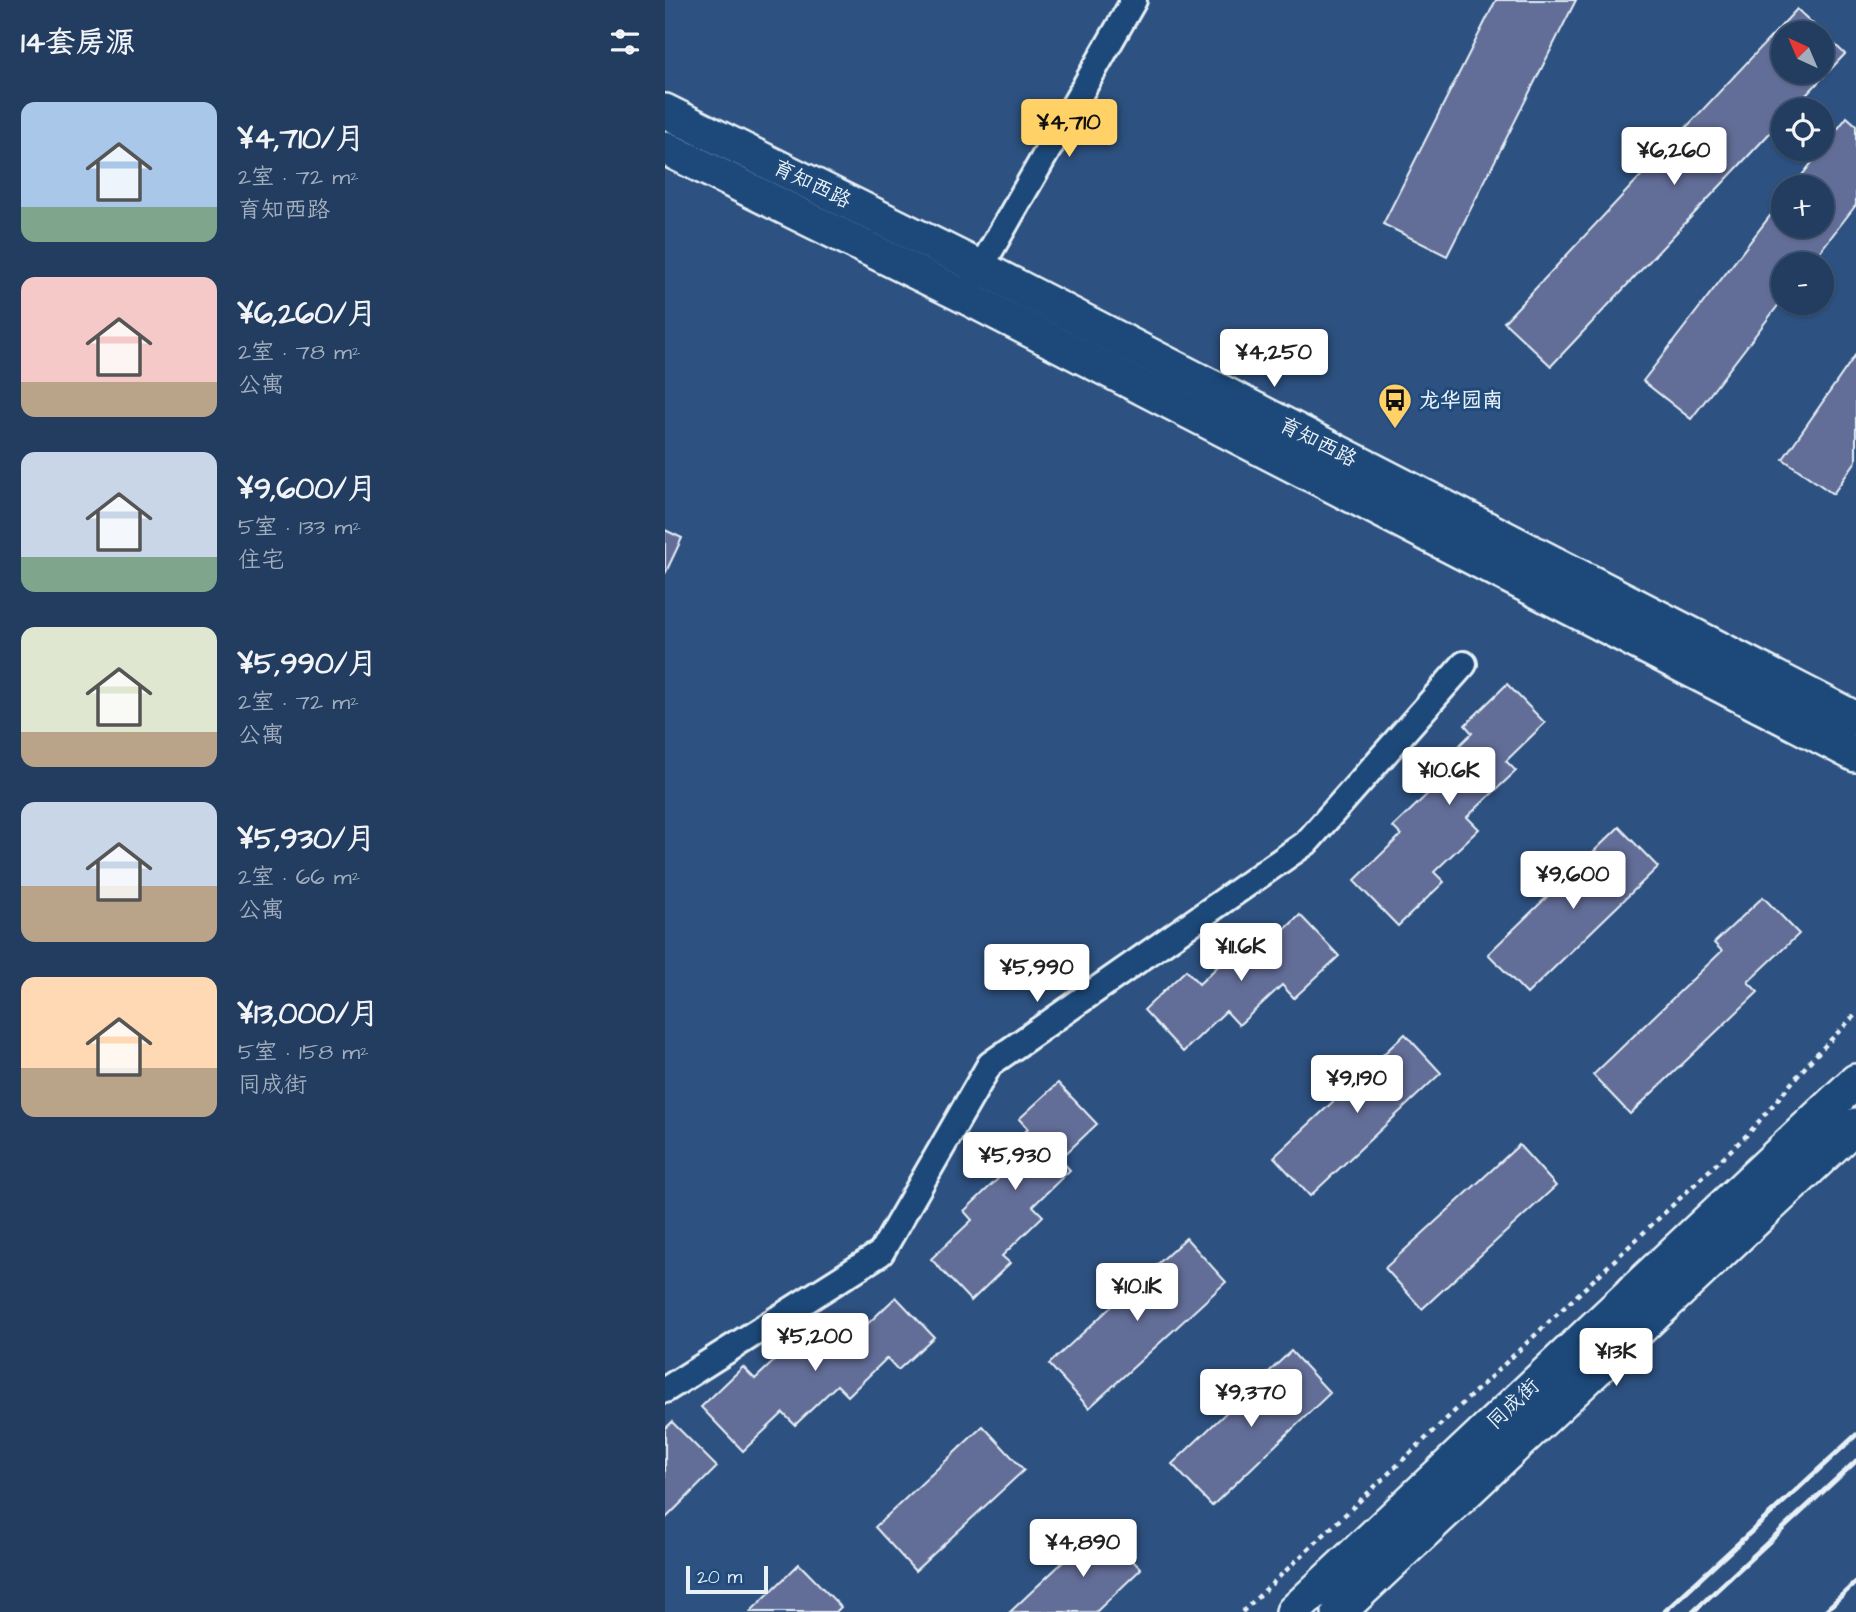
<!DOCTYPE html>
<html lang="zh">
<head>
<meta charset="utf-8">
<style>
	body { margin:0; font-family:"Architects Daughter","LXGW WenKai TC",sans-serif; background:#2a4466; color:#f1f3f6; height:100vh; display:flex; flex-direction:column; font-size:26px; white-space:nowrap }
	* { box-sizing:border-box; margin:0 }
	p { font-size:23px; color:#a2aebd }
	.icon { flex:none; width:38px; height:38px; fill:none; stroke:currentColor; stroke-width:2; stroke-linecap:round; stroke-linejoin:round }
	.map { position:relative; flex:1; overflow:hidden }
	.panel { display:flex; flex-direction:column; background:#223d60; width:665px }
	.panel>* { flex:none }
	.needle { width:46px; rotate:316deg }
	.fabs { position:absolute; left:1106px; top:21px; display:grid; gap:14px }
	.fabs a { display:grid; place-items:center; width:63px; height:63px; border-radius:50%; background:#223d60; box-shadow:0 2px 5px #0004,0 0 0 2px #3f5675; font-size:35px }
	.scale { position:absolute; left:21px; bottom:18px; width:82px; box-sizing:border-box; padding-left:7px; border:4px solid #e8f1f8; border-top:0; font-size:19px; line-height:24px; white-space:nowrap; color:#e8f1f8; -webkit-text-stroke:5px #1f4a7a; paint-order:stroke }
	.price { position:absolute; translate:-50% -60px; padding:0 16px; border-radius:7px; background:#fff; color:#222; font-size:23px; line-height:46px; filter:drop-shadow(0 2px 4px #0008) }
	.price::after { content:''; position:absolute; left:50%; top:42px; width:21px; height:16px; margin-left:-10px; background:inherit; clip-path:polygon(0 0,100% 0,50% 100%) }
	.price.selected { background:#ffd166; color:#111 }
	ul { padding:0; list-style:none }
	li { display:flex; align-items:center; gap:21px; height:175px; padding:0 21px }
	li span { display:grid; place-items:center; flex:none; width:196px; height:140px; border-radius:14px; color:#555 }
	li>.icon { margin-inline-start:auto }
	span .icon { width:84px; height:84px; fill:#fffc; stroke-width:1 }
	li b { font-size:30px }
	h2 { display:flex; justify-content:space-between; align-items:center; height:84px; padding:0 21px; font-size:30px }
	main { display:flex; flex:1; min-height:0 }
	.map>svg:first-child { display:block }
	.building { fill:#636e98; stroke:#e8f1f8; stroke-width:2; fill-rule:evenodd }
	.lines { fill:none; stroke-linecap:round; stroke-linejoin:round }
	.street-casing { stroke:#e8f1f8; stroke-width:30 }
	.secondary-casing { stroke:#e8f1f8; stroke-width:38 }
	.path { stroke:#e8f1f8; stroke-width:4.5; stroke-dasharray:5 5; stroke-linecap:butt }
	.street { stroke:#1f4a7a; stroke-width:24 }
	.secondary { stroke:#1f4a7a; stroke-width:33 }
	.rail { stroke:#e8f1f8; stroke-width:5 }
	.labels { text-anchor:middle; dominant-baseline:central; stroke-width:6; stroke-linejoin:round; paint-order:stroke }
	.street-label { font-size:21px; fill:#e8f1f8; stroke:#1f4a7a }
	.poi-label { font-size:21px; font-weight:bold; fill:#e8f1f8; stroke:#1f4a7a; text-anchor:start }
</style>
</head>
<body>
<main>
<section class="panel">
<h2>14套房源<svg class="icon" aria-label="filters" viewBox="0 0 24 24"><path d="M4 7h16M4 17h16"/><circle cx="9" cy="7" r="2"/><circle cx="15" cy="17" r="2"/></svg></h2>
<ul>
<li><span style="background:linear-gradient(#a9c7e8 75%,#7fa58c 0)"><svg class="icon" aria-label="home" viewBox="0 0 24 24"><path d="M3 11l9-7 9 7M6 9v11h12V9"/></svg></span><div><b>¥4,710/月</b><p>2室 · 72 m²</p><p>育知西路</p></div></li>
<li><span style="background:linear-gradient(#f6c9c9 75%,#b9a48a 0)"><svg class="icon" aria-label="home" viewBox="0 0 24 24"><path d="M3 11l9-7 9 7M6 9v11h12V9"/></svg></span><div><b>¥6,260/月</b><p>2室 · 78 m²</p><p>公寓</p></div></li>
<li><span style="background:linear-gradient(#c9d6e8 75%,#7fa58c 0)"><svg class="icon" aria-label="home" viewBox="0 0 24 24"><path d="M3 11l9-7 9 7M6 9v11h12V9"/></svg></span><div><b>¥9,600/月</b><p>5室 · 133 m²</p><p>住宅</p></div></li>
<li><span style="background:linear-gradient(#dfe7d0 75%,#b9a48a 0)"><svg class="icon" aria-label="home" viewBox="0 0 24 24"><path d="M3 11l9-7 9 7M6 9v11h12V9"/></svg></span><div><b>¥5,990/月</b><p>2室 · 72 m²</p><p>公寓</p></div></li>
<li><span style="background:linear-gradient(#c9d6e8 60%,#b9a48a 0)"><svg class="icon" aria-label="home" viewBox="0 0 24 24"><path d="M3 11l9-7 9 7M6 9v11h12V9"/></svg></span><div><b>¥5,930/月</b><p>2室 · 66 m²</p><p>公寓</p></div></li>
<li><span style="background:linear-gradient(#ffd9b3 65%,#b9a48a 0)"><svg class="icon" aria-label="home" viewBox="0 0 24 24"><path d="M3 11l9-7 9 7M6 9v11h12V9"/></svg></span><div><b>¥13,000/月</b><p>5室 · 158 m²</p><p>同成街</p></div></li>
</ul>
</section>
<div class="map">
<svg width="1191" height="1612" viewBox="0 0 1191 1612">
	<rect width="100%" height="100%" fill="#2d5180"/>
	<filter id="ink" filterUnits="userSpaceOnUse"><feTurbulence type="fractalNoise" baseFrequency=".0143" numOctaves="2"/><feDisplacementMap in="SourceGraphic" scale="14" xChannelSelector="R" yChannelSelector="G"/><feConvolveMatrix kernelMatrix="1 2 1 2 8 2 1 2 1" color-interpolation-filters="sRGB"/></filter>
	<g filter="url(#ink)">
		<!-- building -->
		<g class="building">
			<polygon points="831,0 911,0 782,256 718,224"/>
			<path d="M 1132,9 L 1180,54 L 1127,110 L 1118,110 L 1118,119 L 886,366 L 839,322 ZM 1118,33 L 1157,33 L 1157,72 L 1118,72 Z"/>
			<polygon points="1182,117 1191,125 1191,205 1145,264 1118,264 1118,299 1026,419 978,381 1118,199 1118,226 1157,226 1157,187 1128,187"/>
			<polygon points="1191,354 1191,461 1168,494 1118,459"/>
			<polygon points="0,530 17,538 0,574"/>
			<polygon points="842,684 880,723 841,761 851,771 802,817 814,829 769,872 779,882 733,926 689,881 736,835 728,827 771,786 762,777 807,733 800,725"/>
			<polygon points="954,827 993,867 862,994 823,954"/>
			<polygon points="1098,897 1134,934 1083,982 1093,992 965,1114 928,1075 1057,951 1049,943"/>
			<polygon points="635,915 674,956 629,998 617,985 574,1025 561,1011 518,1052 479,1010 521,970 534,984 579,942 592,956"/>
			<polygon points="740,1034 776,1073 645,1196 609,1157"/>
			<polygon points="393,1083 432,1124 395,1159 405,1170 368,1206 378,1216 337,1256 345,1263 306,1301 266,1259 307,1220 299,1211 337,1175 327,1164 363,1129 354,1119"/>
			<polygon points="854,1145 891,1186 757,1309 720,1268"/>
			<polygon points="521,1238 561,1282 424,1408 384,1364"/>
			<polygon points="231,1297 269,1337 233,1370 222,1358 183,1396 172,1385 130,1425 118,1413 78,1451 36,1407 78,1367 90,1379 129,1342 142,1356 182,1318 195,1331"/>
			<polygon points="626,1351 665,1393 547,1506 507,1464"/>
			<polygon points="7,1422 52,1467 0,1519 0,1429"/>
			<polygon points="318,1426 359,1470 250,1571 210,1527"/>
			<polygon points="435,1527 476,1569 431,1612 345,1612"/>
			<polygon points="134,1564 176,1607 171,1612 85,1612"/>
		</g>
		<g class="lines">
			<!-- street casing -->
			<g class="street-casing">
				<g id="street">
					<polyline points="308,281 469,0"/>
					<polyline points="0,1390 216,1253 325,1064 641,843 799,664"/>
				</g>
			</g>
			<!-- secondary casing -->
			<g class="secondary-casing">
				<g id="secondary">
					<polyline points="0,111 316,268 1191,719"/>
					<polyline points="0,148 299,296 1191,755"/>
					<polyline points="628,1612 1191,1081"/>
					<polyline points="674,1612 1191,1125"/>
				</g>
			</g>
			<!-- path -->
			<polyline class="path" points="577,1612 1084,1133 1147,1059 1191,1014"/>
			<!-- street -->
			<use href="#street" class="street"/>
			<!-- secondary -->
			<use href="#secondary" class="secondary"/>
			<!-- rail -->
			<g class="rail">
				<polyline points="999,1612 1191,1435"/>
				<polyline points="1028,1612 1191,1461"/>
				<polyline points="1159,1612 1191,1582"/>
			</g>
		</g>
	</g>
	<!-- icons -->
	<defs>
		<g id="bus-pin" transform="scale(1.75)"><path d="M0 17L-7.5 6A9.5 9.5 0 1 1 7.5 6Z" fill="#ffd166" stroke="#1f4a7a"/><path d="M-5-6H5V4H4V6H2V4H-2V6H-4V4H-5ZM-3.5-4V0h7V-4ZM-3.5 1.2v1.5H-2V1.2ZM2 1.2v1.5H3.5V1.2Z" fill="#111"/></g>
	</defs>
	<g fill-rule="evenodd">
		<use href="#bus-pin" x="730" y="400"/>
	</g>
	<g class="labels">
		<!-- street labels -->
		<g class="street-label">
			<text transform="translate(147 184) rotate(26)">育知西路</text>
			<text transform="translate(653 442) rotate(27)">育知西路</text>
			<text transform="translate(848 1404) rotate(-43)">同成街</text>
		</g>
		<!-- poi labels -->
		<g class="poi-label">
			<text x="754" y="400">龙华园南</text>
		</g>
	</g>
</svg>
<div class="fabs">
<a><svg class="needle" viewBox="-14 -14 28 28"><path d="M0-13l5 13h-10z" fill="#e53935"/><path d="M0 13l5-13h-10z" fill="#a2aebd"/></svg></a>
<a><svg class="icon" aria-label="locate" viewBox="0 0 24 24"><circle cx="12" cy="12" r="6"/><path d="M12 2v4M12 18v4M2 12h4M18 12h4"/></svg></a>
<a>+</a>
<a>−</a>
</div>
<div class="scale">20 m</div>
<b class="price selected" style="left:404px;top:159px">¥4,710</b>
<b class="price" style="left:1009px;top:187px">¥6,260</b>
<b class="price" style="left:609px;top:389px">¥4,250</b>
<b class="price" style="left:784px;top:807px">¥10.6K</b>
<b class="price" style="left:908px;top:911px">¥9,600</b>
<b class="price" style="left:576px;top:983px">¥11.6K</b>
<b class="price" style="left:372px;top:1004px">¥5,990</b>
<b class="price" style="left:692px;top:1115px">¥9,190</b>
<b class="price" style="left:350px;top:1192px">¥5,930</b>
<b class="price" style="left:472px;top:1323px">¥10.1K</b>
<b class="price" style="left:150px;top:1373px">¥5,200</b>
<b class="price" style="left:951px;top:1388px">¥13K</b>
<b class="price" style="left:586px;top:1429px">¥9,370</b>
<b class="price" style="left:418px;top:1579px">¥4,890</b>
</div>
</main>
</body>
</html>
